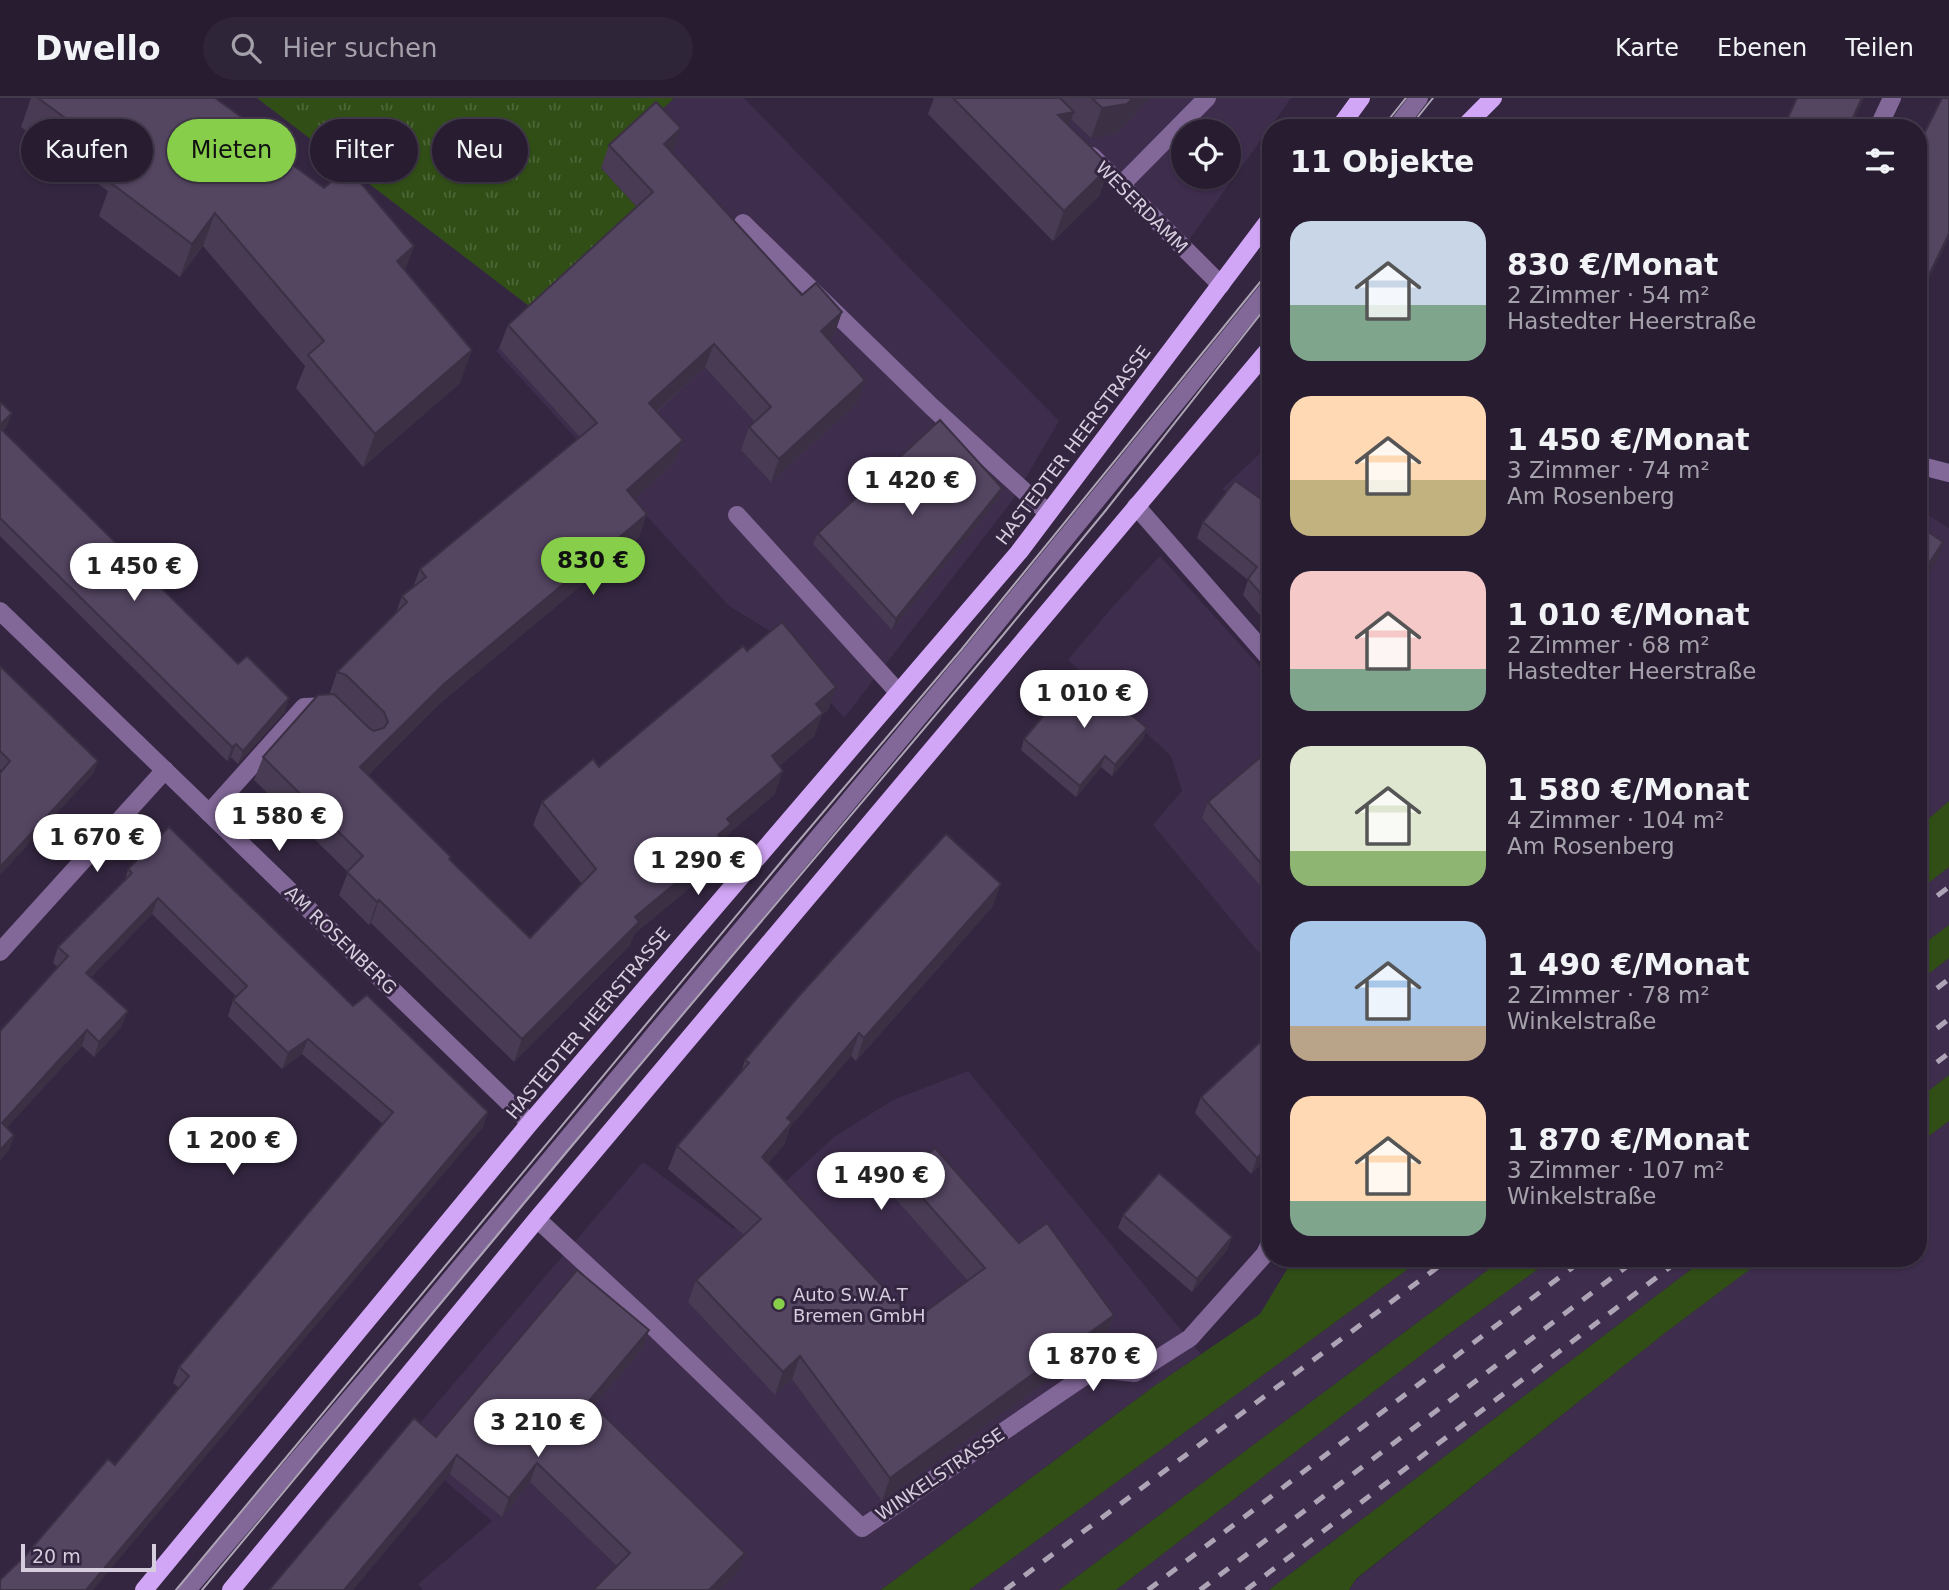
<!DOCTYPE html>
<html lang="de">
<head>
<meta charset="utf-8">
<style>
	body { margin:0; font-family:"DejaVu Sans",sans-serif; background:#2f2538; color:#f1f3f6; height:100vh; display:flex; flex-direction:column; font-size:26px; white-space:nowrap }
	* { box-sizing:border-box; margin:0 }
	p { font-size:23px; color:#a4a1ab }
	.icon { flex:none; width:38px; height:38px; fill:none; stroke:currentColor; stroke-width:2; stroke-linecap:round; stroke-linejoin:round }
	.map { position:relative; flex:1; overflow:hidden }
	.drawer { position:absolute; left:1262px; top:21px; width:665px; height:1148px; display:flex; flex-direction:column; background:#271c30; border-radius:28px; box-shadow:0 2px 5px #0004,0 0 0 2px #433a4c }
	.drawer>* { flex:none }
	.banner { position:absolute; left:21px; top:21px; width:665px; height:63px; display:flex; gap:14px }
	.fabs { position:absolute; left:1171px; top:21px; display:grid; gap:14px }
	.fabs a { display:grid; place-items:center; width:70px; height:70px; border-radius:50%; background:#271c30; box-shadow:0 2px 5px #0004,0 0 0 2px #433a4c; font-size:35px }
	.scale { position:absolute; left:21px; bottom:18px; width:135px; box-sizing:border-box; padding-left:7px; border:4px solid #d6cede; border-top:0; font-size:19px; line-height:24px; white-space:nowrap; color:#d6cede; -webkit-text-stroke:5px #342640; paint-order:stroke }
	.price { position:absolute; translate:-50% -60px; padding:0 16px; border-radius:24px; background:#fff; color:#222; font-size:23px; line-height:46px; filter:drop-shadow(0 2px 4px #0008) }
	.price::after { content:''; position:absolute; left:50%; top:42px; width:21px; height:16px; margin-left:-10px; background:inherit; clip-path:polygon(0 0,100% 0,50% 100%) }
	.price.active { background:#87cf4a; color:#111 }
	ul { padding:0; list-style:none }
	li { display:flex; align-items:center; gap:21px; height:175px; padding:0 28px }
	li span { display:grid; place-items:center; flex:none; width:196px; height:140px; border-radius:21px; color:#555 }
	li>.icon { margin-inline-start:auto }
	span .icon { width:84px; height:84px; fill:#fffc; stroke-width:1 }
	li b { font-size:30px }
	h2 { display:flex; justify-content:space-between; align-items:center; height:84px; padding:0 28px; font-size:30px }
	.chip { padding:0 24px; border-radius:32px; background:#271c30; box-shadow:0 2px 5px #0004,0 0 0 2px #433a4c; font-size:24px; line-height:63px }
	.chip.active { background:#87cf4a; color:#111 }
	header { display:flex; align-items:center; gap:42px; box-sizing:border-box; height:98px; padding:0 35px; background:#271c30; border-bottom:2px solid #433a4c }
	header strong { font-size:33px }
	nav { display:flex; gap:38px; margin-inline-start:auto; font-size:24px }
	.search { width:490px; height:63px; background:#2f2538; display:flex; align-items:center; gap:18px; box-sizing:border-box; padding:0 24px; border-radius:38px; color:#a4a1ab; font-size:26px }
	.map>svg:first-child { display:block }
	.built { fill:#3e2d4d; fill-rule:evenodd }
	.green { fill:#314e17 }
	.park { fill:url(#park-tufts) }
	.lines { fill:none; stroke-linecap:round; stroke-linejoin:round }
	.minor { stroke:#826898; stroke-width:18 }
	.major { stroke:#d2a6f6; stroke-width:18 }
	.tram { stroke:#ada4b6; stroke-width:2 }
	.rail { stroke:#ada4b6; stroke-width:5; stroke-dasharray:12 12; stroke-linecap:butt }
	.wall { fill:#483b53 }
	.shaded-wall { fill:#3b3044 }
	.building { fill:#544561; stroke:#3b3044; stroke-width:2 }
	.poi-dot { fill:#87cf4a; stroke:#342640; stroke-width:2.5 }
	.labels { text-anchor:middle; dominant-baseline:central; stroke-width:6; stroke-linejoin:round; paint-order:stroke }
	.street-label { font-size:18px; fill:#d6cede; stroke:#342640 }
	.poi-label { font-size:18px; fill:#d6cede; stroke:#342640; text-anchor:start }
</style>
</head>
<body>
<header>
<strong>Dwello</strong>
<div class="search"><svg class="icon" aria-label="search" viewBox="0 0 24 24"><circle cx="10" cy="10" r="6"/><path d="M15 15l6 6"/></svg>Hier suchen</div>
<nav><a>Karte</a><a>Ebenen</a><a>Teilen</a></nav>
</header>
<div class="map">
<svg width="1949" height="1492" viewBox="0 0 1949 1492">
	<defs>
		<pattern id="park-tufts" width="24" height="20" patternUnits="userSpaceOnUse" patternTransform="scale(1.75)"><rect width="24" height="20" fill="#314e17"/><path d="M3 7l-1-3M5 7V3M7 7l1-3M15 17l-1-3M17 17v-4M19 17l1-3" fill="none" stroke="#4e6638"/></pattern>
	</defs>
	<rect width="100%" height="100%" fill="#342640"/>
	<!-- built -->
	<g class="built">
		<polygon points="674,0 744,0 1059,323 1012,403 844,620 768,532 729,508 496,253 644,117 601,70"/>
		<path d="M 1039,0 L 1291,0 L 1184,149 ZM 1183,33 L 1228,33 L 1228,79 L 1183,79 Z"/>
		<polygon points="1270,346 1270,420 1222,391"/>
		<polygon points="1918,411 1949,430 1949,703 1918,730"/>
		<polygon points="1160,458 1270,580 1270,868 1153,727 1182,693 1171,658 1068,562 1116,505"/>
		<polygon points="1949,769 1949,827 1918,850 1918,793"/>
		<polygon points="1949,860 1949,977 1918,1001 1918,884"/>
		<polygon points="968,973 1201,1256 1153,1289 881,1492 423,1492 418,1486 492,1423 402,1346 643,1064 734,1131 834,1039 893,1002"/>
		<polygon points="1949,1023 1949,1492 1349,1492 1356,1482 1665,1235 1765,1160 1918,1160 1918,1046"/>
		<polygon points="1423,1160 1504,1160 1059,1492 969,1492"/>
		<polygon points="1553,1160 1706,1160 1269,1492 1116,1492 1446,1238"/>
	</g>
	<!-- green -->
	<g class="green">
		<polygon points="1949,703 1949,769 1918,793 1918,730"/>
		<polygon points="1949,827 1949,860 1918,884 1918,850"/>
		<polygon points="1949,977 1949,1023 1918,1046 1918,1001"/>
		<polygon points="1294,1160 1423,1160 969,1492 881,1492 1153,1289 1260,1216"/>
		<polygon points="1504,1160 1553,1160 1446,1238 1116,1492 1059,1492"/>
		<polygon points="1706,1160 1765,1160 1665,1235 1356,1481 1349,1492 1269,1492"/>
	</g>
	<!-- park -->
	<polygon class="park" points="257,0 674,0 601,70 644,117 538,215"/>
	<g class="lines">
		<!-- minor -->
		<g class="minor">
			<polyline points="1396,30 1419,0"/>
			<polyline points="1878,30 1892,0"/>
			<polyline points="1092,58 1221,187"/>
			<polyline points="1121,87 1207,0"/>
			<polyline points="743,125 932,309 1048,415"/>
			<polyline points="1918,367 1949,375"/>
			<polyline points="1136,408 1270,561"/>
			<polyline points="737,417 898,594"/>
			<polyline points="0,513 530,1025"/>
			<polyline points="209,715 304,609 330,608"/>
			<polyline points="0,854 165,672"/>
			<polyline points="537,1121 644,1220 862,1430 1095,1271 1135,1275 1190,1240 1265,1156 1270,1145"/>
			<polyline points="187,1492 399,1243 977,549 1270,189"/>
		</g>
		<!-- major -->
		<g class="major">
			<polyline points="1339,30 1361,0"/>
			<polyline points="1463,30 1493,0"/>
			<polyline points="144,1492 530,1025 1019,454 1270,121"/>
			<polyline points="231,1492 537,1121 1270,250"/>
		</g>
		<!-- tram -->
		<g class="tram">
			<polyline points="1382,30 1406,0"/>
			<polyline points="1409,30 1433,0"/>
			<polyline points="176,1492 786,758 961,552 1270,172"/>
			<polyline points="202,1492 564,1057 1003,537 1106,412 1270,204"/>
		</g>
		<!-- rail -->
		<g class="rail">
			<polyline points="1918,812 1949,789"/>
			<polyline points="1918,905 1949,881"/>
			<polyline points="1918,945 1949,921"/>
			<polyline points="1918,979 1949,955"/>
			<polyline points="1005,1492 1450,1160"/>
			<polyline points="1148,1492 1585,1160"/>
			<polyline points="1200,1492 1638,1160"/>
			<polyline points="1246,1492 1682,1160"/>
		</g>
	</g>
	<!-- wall -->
	<g class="wall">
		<polygon points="31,0 215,0 272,41 269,49 324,90 414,148 405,172 460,285 363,369 296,290 305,268 203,148 180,179 99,118 108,93 21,29"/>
		<polygon points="934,0 1150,0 1116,36 1091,40 1071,21 1069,27 1110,68 1099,98 1053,143 928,16"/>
		<polygon points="609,47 673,53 672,54 802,197 842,214 834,237 829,241 857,305 771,384 741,352 749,329 755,324 705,269 657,314 683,342 674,365 635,401 639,439 437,608 368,677 450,762 530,840 582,786 533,727 542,704 599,669 747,553 836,589 828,612 822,617 814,638 779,668 775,696 727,737 716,768 634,836 630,847 514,964 371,825 369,827 339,797 348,774 254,682 263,659 329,597 337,574 396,515 402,498 413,489 420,471 580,339 499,250 508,227 637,109 601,70"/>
		<polygon points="0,304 7,328 2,333 285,614 238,666 231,659 227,663 0,438"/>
		<polygon points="1002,390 998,401 892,532 813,446 818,435"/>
		<polygon points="1270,407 1270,529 1243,497 1248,482 1197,440 1203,424"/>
		<polygon points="0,568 98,663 93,676 2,673 0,671"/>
		<polygon points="1147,630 1143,641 1112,678 1101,669 1076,699 1021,652 1024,641"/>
		<polygon points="1270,651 1270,799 1202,720 1208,704"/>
		<polygon points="128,771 353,908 483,1029 0,1483 115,1367 179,1290 173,1285 179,1269 383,1026 302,956 282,971 228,918 233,902 237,899 152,816 91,879 122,928 94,959 82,948 53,979 7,1029 14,1037 9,1052 0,1062 0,933 58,869 53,865 58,849 125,782"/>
		<polygon points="993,808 856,963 851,958 790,1029 784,1047 768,1065 914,1222 968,1183 895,1100 903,1078 1019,1145 1114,1217 1106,1240 882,1403 792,1281 775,1297 688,1204 696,1182 744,1137 668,1071 677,1048 741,974 745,962"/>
		<polygon points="1270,935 1270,1058 1251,1076 1195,1015 1201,999"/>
		<polygon points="1123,1117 1232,1139 1227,1152 1192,1194 1118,1130"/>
		<polygon points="649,1232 642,1251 594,1308 738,1474 617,1468 530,1384 502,1419 450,1376 436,1339"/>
	</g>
	<!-- shaded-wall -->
	<g class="shaded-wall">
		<polygon points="1133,0 1150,0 1116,36 1091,40 1102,10"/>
		<polygon points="1862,0 1864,0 1850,30 1848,30"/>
		<polygon points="1074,14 1063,44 1058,17"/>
		<polygon points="681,30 673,53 656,69 664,46"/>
		<polygon points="1110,68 1099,98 1053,143 1064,113"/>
		<polygon points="215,115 203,148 180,179 192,146"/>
		<polygon points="1949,136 1949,140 1918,202 1918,199"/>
		<polygon points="414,148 402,181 397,163"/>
		<polygon points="842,214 834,237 812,256 821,233"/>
		<polygon points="714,246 705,269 640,328 649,305"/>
		<polygon points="472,252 460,285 363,369 375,336"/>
		<polygon points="865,282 857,305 771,384 779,361"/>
		<polygon points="12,315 7,328 0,335 0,327"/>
		<polygon points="683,342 674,365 619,416 627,392"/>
		<polygon points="1002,390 998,401 892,532 896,521"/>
		<polygon points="647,416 639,439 437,608 352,693 360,669 445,585"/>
		<polygon points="1943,444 1936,464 1918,491 1918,482"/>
		<polygon points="836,589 828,612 822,617 814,638 763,681 772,658 816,606"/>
		<polygon points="289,600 285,614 238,666 243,653"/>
		<polygon points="1147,630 1143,641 1112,678 1115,667"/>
		<polygon points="236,646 231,659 227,663 232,649"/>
		<polygon points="1105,658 1101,669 1076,699 1080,688"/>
		<polygon points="98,663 93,676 0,777 0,769"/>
		<polygon points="783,673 775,696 727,737 716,768 634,836 630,847 514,964 522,941 635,819 718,737 727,721"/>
		<polygon points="1001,786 993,808 856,963 864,940"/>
		<polygon points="158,800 152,816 81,890 86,875"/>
		<polygon points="379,802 371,825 369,827 377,804"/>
		<polygon points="128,913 122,928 94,959 99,944"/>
		<polygon points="87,932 82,948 0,1037 2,1025"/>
		<polygon points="859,935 851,958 790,1029 784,1047 754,1082 762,1059 787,1020"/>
		<polygon points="308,941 302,956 282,971 288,955"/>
		<polygon points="488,1014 483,1029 93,1492 86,1492"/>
		<polygon points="14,1037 9,1052 0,1062 0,1052"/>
		<polygon points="1270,1048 1270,1058 1251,1076 1257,1060"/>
		<polygon points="1232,1139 1227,1152 1192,1194 1197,1181"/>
		<polygon points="1114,1217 1106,1240 882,1403 890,1380"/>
		<polygon points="649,1232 642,1251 582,1322 589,1303"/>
		<polygon points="800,1258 792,1281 775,1297 783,1274"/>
		<polygon points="457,1357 450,1376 353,1492 344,1492"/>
		<polygon points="537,1365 530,1384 502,1419 509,1400"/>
		<polygon points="745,1455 738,1474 720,1492 709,1492"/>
	</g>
	<!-- building -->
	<g class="building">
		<polygon points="38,0 215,0 272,41 267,48 324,90 348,70 414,148 397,163 472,252 375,336 308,257 324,243 215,115 192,146 111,85 126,65"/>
		<polygon points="953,0 1060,0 1074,14 1058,17 1110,68 1064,113"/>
		<polygon points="1092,0 1133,0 1127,6 1102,10"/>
		<polygon points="1797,0 1862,0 1848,30 1783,30"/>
		<polygon points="1942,0 1949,0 1949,136 1918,199 1918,48"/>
		<polygon points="656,4 681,30 664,46 802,197 816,185 842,214 821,233 865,282 779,361 749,329 771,309 714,246 649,305 683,342 627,392 647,416 445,585 360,669 451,759 449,761 530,840 596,771 542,704 593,661 599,669 743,548 747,553 782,524 836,589 816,606 823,615 772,658 783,673 727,721 731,726 718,737 724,745 635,819 639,824 522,941 379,802 377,804 347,774 363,758 263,659 318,597 334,596 369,630 374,633 384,630 388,624 384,614 346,577 337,574 407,504 402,498 426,479 420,471 597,325 508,227 653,94 609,47"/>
		<polygon points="0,304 12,315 0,327"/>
		<polygon points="940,322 1002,390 896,521 818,435"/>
		<polygon points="0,330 238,566 247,558 289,600 243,653 236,646 232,649 0,420"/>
		<polygon points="1235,383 1270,407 1270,506 1248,481 1257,469 1203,424"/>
		<polygon points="1918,427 1943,444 1918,482"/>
		<polygon points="0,568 98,663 0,769 0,675 10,663 0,653"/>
		<polygon points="1080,574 1147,630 1115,667 1105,658 1080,688 1024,641"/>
		<polygon points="1270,651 1270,776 1208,704"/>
		<polygon points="169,729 353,908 367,897 488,1014 86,1492 0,1492 0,1482 25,1458 108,1361 115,1367 189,1278 179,1269 393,1014 308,941 288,955 233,902 247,888 158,800 86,875 128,913 99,944 87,932 58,963 2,1025 14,1037 0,1052 0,933 68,858 58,849 132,775 128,771"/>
		<polygon points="946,736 1001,786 864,940 859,935 787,1020 792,1024 762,1059 914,1222 985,1170 903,1078 935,1050 1019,1145 1047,1125 1114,1217 890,1380 800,1258 783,1274 696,1182 761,1121 677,1048 749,965 745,962 797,900"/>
		<polygon points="1270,935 1270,1048 1257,1060 1201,999"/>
		<polygon points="1159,1075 1232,1139 1197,1181 1123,1117"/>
		<polygon points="577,1172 649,1232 589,1303 745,1455 709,1492 593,1492 630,1455 537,1365 509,1400 457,1357 344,1492 269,1492 414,1320 436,1339"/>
	</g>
	<!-- markers -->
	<circle class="poi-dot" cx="779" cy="1206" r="7"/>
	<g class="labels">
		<!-- street labels -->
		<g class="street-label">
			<text transform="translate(1142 109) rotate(45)">WESERDAMM</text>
			<text transform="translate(1073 347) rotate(-53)">HASTEDTER HEERSTRASSE</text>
			<text transform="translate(341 842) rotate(44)">AM ROSENBERG</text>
			<text transform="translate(588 925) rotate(-50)">HASTEDTER HEERSTRASSE</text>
			<text transform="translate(940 1376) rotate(-34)">WINKELSTRASSE</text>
		</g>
		<!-- poi labels -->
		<g class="poi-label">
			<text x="793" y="1196">Auto S.W.A.T<tspan x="793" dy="21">Bremen GmbH</tspan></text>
		</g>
	</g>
</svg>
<div class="fabs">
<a><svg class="icon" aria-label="locate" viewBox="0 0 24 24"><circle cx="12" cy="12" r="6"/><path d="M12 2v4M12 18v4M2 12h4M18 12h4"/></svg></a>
</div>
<div class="scale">20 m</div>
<b class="price" style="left:912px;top:419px">1 420 €</b>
<b class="price active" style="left:593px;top:499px">830 €</b>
<b class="price" style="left:134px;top:505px">1 450 €</b>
<b class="price" style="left:1084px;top:632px">1 010 €</b>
<b class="price" style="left:279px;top:755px">1 580 €</b>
<b class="price" style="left:97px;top:776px">1 670 €</b>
<b class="price" style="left:698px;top:799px">1 290 €</b>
<b class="price" style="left:233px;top:1079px">1 200 €</b>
<b class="price" style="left:881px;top:1114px">1 490 €</b>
<b class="price" style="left:1093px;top:1295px">1 870 €</b>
<b class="price" style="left:538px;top:1361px">3 210 €</b>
<div class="banner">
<a class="chip">Kaufen</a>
<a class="chip active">Mieten</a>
<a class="chip">Filter</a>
<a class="chip">Neu</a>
</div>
<section class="drawer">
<h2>11 Objekte<svg class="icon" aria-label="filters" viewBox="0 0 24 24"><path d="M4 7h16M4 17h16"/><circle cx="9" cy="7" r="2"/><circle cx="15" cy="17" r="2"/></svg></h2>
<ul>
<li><span style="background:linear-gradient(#c9d6e8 60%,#7fa58c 0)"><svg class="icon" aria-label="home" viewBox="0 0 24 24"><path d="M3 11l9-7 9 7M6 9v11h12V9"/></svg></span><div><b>830 €/Monat</b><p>2 Zimmer · 54 m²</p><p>Hastedter Heerstraße</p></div></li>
<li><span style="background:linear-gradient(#ffd9b3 60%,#c2b280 0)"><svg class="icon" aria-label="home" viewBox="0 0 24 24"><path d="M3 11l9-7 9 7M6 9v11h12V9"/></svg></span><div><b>1 450 €/Monat</b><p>3 Zimmer · 74 m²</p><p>Am Rosenberg</p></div></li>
<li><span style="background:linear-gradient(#f6c9c9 70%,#7fa58c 0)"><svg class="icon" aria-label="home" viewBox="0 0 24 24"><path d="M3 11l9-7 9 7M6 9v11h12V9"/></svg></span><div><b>1 010 €/Monat</b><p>2 Zimmer · 68 m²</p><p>Hastedter Heerstraße</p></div></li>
<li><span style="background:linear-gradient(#dfe7d0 75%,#8fb573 0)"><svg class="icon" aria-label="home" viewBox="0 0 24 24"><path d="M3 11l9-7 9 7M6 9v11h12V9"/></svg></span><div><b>1 580 €/Monat</b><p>4 Zimmer · 104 m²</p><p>Am Rosenberg</p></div></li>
<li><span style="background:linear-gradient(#a9c7e8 75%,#b9a48a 0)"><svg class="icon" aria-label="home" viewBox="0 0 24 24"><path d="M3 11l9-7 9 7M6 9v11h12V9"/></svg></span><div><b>1 490 €/Monat</b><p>2 Zimmer · 78 m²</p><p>Winkelstraße</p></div></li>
<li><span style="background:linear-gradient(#ffd9b3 75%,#7fa58c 0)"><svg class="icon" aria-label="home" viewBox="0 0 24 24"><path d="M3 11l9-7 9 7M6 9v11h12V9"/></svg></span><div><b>1 870 €/Monat</b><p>3 Zimmer · 107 m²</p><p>Winkelstraße</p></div></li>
</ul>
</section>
</div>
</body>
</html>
